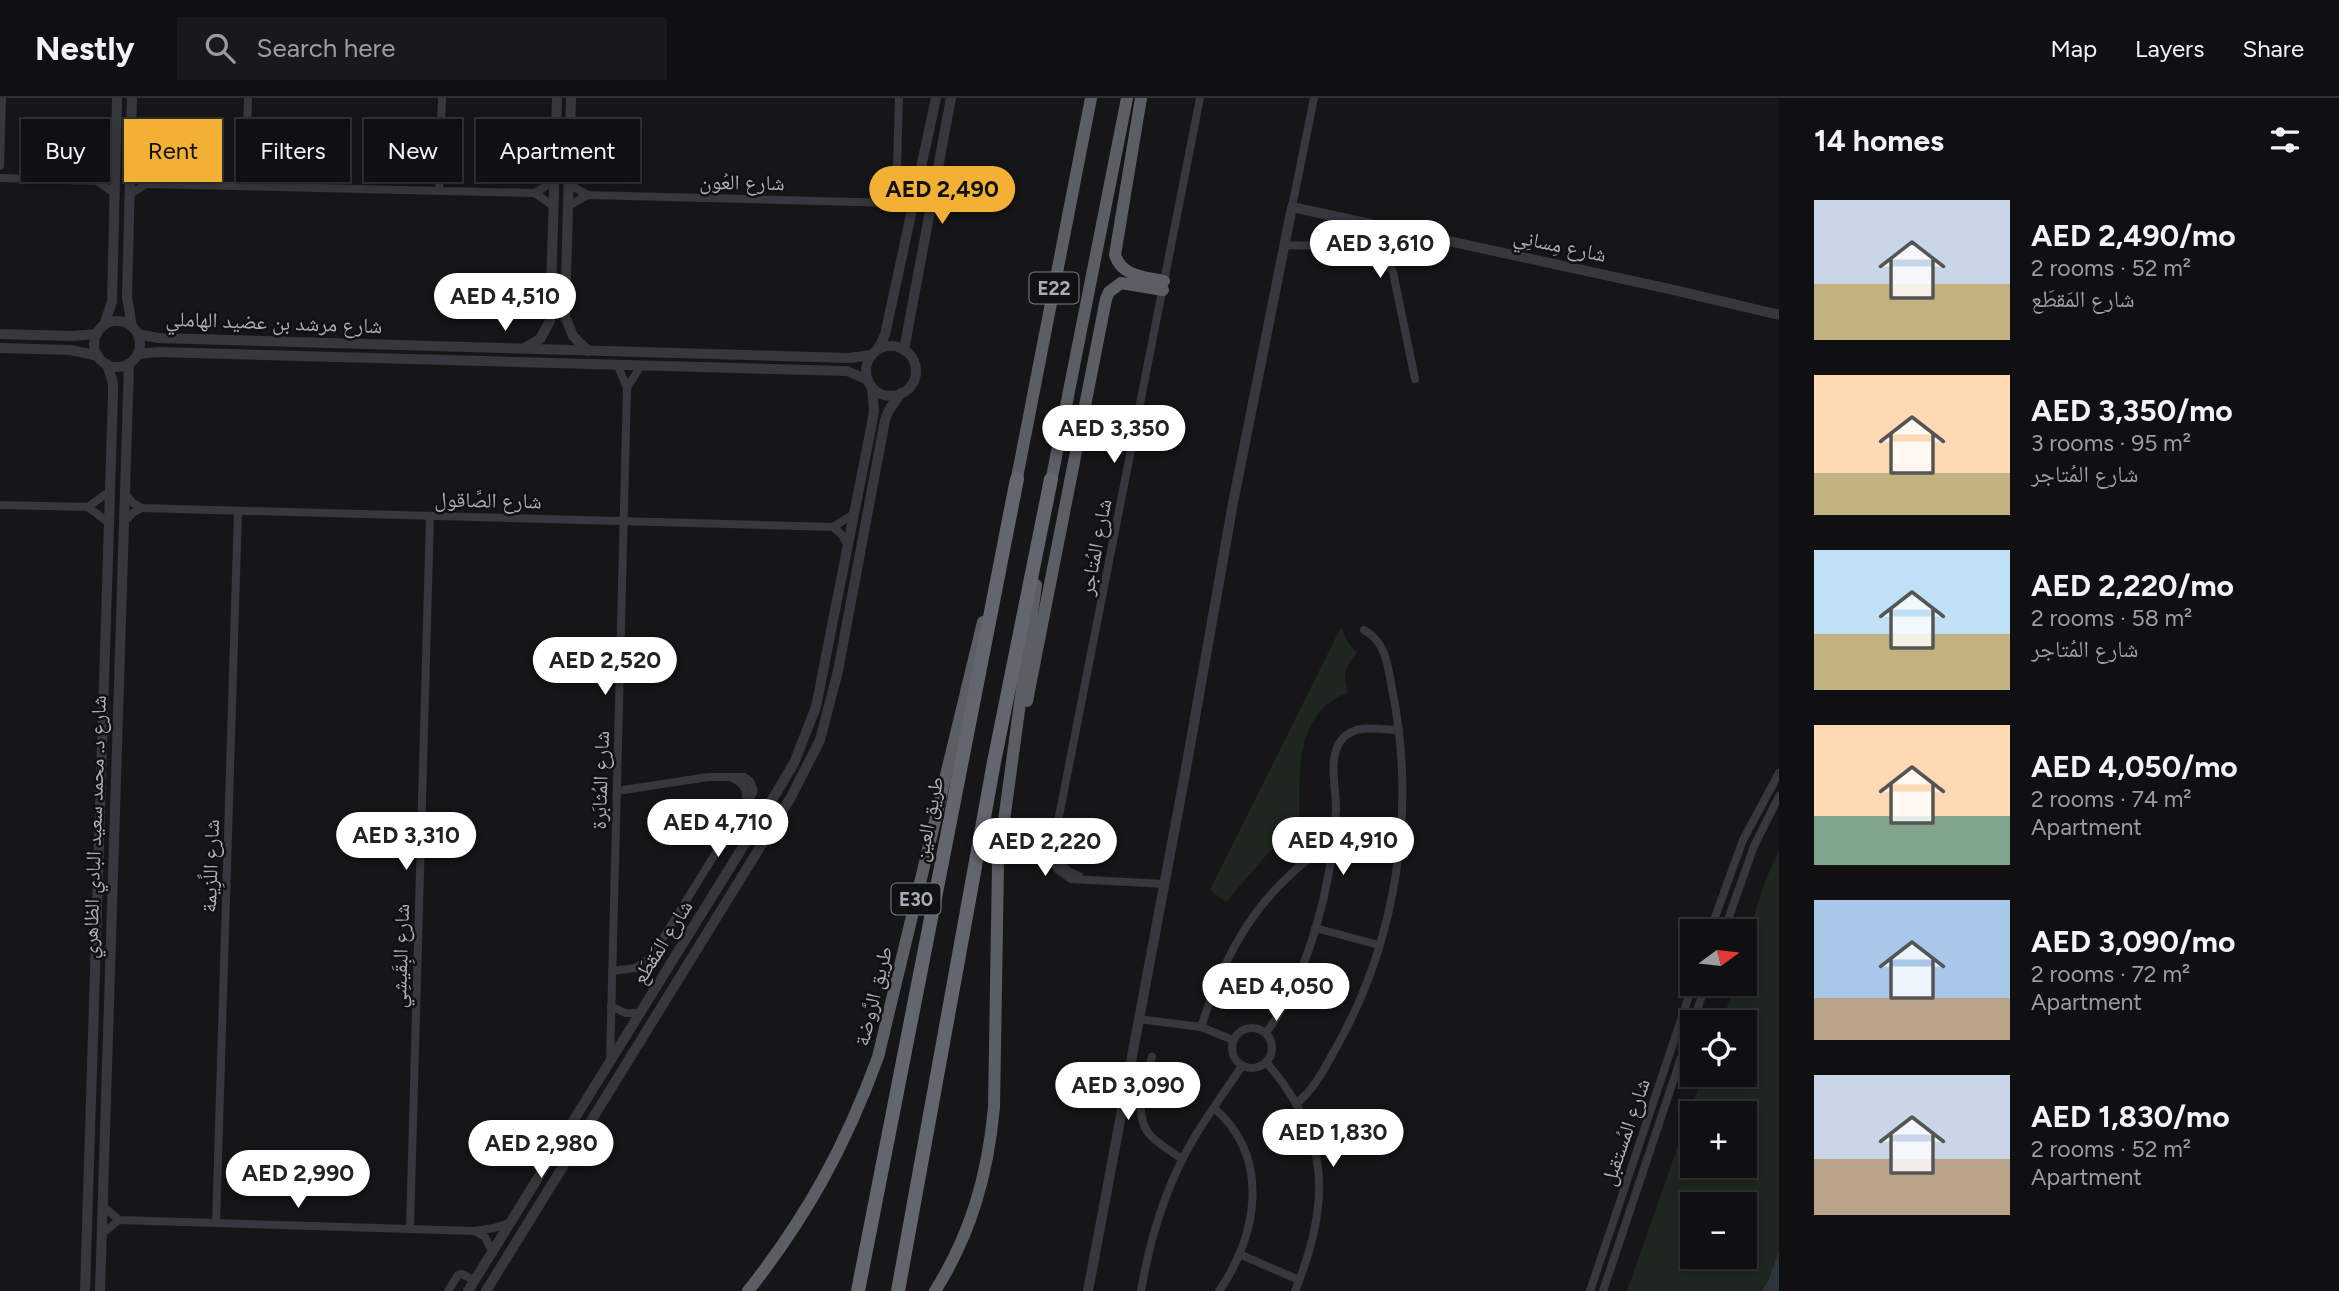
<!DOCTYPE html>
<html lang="en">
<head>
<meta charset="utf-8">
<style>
	body { margin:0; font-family:Figtree,"Noto Naskh Arabic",sans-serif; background:#19191b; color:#f1f3f6; height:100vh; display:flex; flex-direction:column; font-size:26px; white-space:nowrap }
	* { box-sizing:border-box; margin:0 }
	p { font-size:23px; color:#9c9d9f }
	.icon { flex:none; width:38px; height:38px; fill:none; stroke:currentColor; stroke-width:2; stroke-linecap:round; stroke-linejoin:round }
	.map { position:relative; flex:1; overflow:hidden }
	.drawer { display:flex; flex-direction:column; background:#101012; width:560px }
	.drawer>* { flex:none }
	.guide { position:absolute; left:21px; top:21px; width:665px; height:63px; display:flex; gap:14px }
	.needle { width:46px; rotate:75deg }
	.buttons { position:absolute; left:1680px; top:821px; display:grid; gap:14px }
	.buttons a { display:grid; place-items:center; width:77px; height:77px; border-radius:0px; background:#101012; box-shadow:0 4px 10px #0003,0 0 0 2px #303032; font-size:35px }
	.price { position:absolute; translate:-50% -60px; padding:0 16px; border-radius:24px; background:#fff; color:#222; font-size:23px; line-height:46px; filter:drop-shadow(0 2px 4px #0008) }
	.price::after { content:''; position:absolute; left:50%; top:42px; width:21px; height:16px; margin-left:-10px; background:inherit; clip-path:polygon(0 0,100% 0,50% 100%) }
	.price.on { background:#f2b134; color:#111 }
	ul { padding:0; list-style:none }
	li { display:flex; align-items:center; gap:21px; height:175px; padding:0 35px }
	li span { display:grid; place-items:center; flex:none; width:196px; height:140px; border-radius:0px; color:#555 }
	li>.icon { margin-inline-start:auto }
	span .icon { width:84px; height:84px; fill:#fffc; stroke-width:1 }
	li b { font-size:30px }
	h2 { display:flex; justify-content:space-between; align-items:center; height:84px; padding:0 35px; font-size:30px }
	.tag { padding:0 24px; border-radius:0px; background:#101012; box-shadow:0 4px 10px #0003,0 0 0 2px #303032; font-size:24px; line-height:63px }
	.tag.on { background:#f2b134; color:#111 }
	header { display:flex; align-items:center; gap:42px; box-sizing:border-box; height:98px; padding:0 35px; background:#101012; border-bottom:2px solid #303032 }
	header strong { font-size:33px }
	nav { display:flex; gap:38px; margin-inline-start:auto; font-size:24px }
	.search { width:490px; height:63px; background:#19191b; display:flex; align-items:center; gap:18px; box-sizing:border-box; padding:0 24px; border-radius:0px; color:#9c9d9f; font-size:26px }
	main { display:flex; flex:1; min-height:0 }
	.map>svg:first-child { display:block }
	.green { fill:#1e261f; fill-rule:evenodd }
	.water { fill:#2c353c }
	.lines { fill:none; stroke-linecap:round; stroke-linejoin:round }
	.minor { stroke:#37383d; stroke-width:8 }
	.tertiary { stroke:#37383d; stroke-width:10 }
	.trunk { stroke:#5b5e65; stroke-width:12 }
	.motorway { stroke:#63666e; stroke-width:14 }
	.labels { text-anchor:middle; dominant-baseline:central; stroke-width:5; stroke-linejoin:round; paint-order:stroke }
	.shield { fill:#111113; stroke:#7b7e86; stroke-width:2 }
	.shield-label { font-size:19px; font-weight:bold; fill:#a8adb8 }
	.street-label { font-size:21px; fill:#a8adb8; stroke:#111113 }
</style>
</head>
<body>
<header>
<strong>Nestly</strong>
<div class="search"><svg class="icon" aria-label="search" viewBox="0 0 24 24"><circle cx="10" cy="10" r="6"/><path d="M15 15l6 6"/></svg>Search here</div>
<nav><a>Map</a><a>Layers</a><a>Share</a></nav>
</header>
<main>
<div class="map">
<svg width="1779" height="1193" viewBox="0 0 1779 1193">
	<rect width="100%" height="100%" fill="#161618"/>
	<!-- green -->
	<g class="green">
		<path d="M 1341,529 L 1349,546 L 1357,555 C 1344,570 1343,575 1348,594 C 1342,597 1334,601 1329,605 C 1295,633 1300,679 1299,717 L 1304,724 L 1331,731 L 1330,739 L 1298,731 L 1268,755 L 1226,804 L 1210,792 Z"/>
		<path d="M 1779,752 L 1779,1193 L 1627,1193 L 1703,977 L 1745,976 L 1745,924 L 1722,924 L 1735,886 L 1745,886 C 1745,840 1759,793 1779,752 ZM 1692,1015 L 1745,1015 L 1745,1068 L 1692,1068 ZM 1692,1106 L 1745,1106 L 1745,1158 L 1692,1158 Z"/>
	</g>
	<!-- water -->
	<polygon class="water" points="1779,1153 1779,1193 1762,1193 1768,1183"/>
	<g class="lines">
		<!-- minor -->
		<g class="minor">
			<polyline points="0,68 2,0"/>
			<polyline points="897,68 899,0"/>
			<polyline points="0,80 97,83 115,96"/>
			<polyline points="97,83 115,71"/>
			<polyline points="568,86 588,97 895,105 909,99 917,90"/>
			<polyline points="245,88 248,0"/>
			<polyline points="439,93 442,0"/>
			<polyline points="535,95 553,108"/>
			<polyline points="129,97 146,86 535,95 554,83"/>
			<polyline points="568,108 588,97"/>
			<polyline points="1292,109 1314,0"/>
			<path d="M 1285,147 C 1315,149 1378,142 1393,174 L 1415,281"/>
			<polyline points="627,290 640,269"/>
			<polyline points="124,394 133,405 142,410 833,429 854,416"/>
			<polyline points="0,407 88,409 109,425"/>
			<polyline points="88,409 110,393"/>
			<polyline points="123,425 134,414 142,410"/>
			<polyline points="833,429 842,437 848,448"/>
			<path d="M 732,680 C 745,685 749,695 745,708"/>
			<path d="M 1057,749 C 1058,765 1064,773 1079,778"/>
			<polyline points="1165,786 1071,781 1057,771 1052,754 1200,0"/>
			<polyline points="1315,830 1379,847"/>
			<polyline points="1710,833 1743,742 1779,675"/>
			<polyline points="1724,833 1754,748 1779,698"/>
			<polyline points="612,873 636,870 652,858 754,693 750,683 744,679 708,679 617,693"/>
			<polyline points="611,908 625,915 641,915"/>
			<polyline points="1139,921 1201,929 1233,942"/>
			<polyline points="1693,924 1706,886"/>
			<path d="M 1201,929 C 1220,870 1245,818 1291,776 C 1303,765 1315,753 1332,752"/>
			<circle cx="1252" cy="950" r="20"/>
			<path d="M 1266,935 C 1310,876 1332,786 1336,713 C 1337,691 1326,658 1343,640 C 1358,625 1381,632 1399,632"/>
			<path d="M 1152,959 C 1146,983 1131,1017 1151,1038 C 1160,1047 1172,1054 1182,1061"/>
			<polyline points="610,963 627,290 618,268"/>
			<path d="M 1266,964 C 1331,1038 1331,1105 1295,1193"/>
			<path d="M 1297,1005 C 1315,991 1326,967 1337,948 C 1396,843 1416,714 1393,596 C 1388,572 1388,545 1364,532"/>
			<path d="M 1214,1010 C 1271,1059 1258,1137 1219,1193"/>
			<polyline points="103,1108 119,1122 475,1133 494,1130 512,1124"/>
			<polyline points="216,1125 238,413"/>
			<polyline points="410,1130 430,418"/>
			<polyline points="475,1133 485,1139 493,1155"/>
			<polyline points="102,1136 119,1122"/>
			<polyline points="1239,1156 1299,1182"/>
			<polyline points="448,1193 458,1177 462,1176 475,1183"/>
			<path d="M 1141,1193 C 1150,1140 1166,1087 1194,1040 C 1209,1015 1226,992 1242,968"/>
			<polyline points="1590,1193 1693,886"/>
			<polyline points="1603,1193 1692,927"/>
		</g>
		<!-- tertiary -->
		<g class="tertiary">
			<polyline points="132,0 127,199 132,229"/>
			<polyline points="571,0 565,218 573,238 588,253"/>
			<circle cx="117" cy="246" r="23"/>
			<polyline points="104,227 112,204 117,0"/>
			<polyline points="0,236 72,238 97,236"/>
			<polyline points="138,236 158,240 849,260 872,257"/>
			<circle cx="891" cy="273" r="25"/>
			<polyline points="0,250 71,252 98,258"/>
			<polyline points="524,250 540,241 550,223 557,0"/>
			<polyline points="878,251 885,237 936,0"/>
			<polyline points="904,252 951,0"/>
			<polyline points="138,256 158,254 847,273 868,282"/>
			<polyline points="85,1193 113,297 113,285 107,266"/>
			<polyline points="100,1193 129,266"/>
			<polyline points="468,1193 778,692 794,665 816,609 871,330 874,313 872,289"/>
			<polyline points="486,1193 791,699 820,642 838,573 885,322 889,312 901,295"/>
			<polyline points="1088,1193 1185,676 1233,405 1292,109 1674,192 1779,217"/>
		</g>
		<!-- trunk -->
		<g class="trunk">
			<path d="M 1141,0 L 1115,157 C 1122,179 1145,179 1164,183"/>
			<polyline points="1050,389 1127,0"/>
			<polyline points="1015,390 1091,0"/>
			<polyline points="1027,603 1106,201 1109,194 1121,185 1163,192"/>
			<path d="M 748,1193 C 806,1120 846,1047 878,959 L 983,524"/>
			<path d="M 935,1193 C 971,1136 988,1076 994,1009 L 998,767 L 1036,487"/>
		</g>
		<!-- motorway -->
		<g class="motorway">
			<polyline points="858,1193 1017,381"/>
			<polyline points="898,1193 994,664 1051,381"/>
		</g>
	</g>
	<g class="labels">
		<!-- shield labels -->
		<g class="shield">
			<rect x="1029.5" y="174.5" width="49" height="31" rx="5"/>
			<rect x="891.5" y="785.5" width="49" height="31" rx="5"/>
		</g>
		<g class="shield-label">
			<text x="1054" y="190">E22</text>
			<text x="916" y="801">E30</text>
		</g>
		<!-- street labels -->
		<g class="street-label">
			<text transform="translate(742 84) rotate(1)">شارع العُون</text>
			<text transform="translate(1560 147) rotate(12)">شارع مِسانِي</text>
			<text transform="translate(274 224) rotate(2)">شارع مرشد بن عضيد الهاملي</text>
			<text transform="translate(488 402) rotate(1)">شارع الصَّاقول</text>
			<text transform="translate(1095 449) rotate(-79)">شارع المُتاجر</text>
			<text transform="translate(600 682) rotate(-88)">شارع المُثابَرة</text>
			<text transform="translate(928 721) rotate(-79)">طريق العين</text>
			<text transform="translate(94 729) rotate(-88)">شارع د. محمد سعيد البادي الظاهري</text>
			<text transform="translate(210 768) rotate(-88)">شارع اللِّزِيمة</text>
			<text transform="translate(662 844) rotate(-58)">شارع المَقطَع</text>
			<text transform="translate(400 858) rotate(-88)">شارع البِقَيشِي</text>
			<text transform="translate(873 898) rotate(-76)">طريق الرَّوضة</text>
			<text transform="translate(1625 1034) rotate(-71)">شارع المُستقبل</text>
		</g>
	</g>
</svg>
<div class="buttons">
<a><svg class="needle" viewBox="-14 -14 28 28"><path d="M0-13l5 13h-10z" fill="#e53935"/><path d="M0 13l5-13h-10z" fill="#9c9d9f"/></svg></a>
<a><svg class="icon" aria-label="locate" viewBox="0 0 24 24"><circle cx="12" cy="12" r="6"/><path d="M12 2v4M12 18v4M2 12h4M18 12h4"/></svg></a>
<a>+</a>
<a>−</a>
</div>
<b class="price on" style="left:942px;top:128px">AED 2,490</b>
<b class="price" style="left:1380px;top:182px">AED 3,610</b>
<b class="price" style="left:505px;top:235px">AED 4,510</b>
<b class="price" style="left:1114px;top:367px">AED 3,350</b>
<b class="price" style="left:605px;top:599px">AED 2,520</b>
<b class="price" style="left:718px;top:761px">AED 4,710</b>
<b class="price" style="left:406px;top:774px">AED 3,310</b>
<b class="price" style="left:1343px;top:779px">AED 4,910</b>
<b class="price" style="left:1045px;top:780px">AED 2,220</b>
<b class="price" style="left:1276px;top:925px">AED 4,050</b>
<b class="price" style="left:1128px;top:1024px">AED 3,090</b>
<b class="price" style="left:1333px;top:1071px">AED 1,830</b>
<b class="price" style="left:541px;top:1082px">AED 2,980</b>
<b class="price" style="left:298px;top:1112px">AED 2,990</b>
<div class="guide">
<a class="tag">Buy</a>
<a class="tag on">Rent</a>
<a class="tag">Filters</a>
<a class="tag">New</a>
<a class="tag">Apartment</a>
</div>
</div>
<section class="drawer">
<h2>14 homes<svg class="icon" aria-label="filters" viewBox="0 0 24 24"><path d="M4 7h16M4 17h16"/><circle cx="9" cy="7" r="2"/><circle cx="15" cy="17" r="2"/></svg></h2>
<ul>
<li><span style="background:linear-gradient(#c9d6e8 60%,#c2b280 0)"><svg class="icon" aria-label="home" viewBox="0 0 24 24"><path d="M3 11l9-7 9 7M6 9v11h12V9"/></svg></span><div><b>AED 2,490/mo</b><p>2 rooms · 52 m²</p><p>شارع المَقطَع</p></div></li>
<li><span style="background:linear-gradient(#ffd9b3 70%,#c2b280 0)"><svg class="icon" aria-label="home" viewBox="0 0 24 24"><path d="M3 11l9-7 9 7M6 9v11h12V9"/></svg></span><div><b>AED 3,350/mo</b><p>3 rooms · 95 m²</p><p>شارع المُتاجر</p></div></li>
<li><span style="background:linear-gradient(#bfe0f5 60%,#c2b280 0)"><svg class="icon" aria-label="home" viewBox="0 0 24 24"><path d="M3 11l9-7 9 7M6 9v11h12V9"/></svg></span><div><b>AED 2,220/mo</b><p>2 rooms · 58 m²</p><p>شارع المُتاجر</p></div></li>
<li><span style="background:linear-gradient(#ffd9b3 65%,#7fa58c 0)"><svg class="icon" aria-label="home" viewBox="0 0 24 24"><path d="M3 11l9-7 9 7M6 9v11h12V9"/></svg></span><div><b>AED 4,050/mo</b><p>2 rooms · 74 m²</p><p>Apartment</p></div></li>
<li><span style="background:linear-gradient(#a9c7e8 70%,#b9a48a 0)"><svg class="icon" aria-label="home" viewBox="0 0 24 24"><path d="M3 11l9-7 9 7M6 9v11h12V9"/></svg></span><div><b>AED 3,090/mo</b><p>2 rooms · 72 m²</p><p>Apartment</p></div></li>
<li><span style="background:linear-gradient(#c9d6e8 60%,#b9a48a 0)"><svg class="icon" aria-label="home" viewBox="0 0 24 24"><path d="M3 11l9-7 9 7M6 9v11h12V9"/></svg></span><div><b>AED 1,830/mo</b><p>2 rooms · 52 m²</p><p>Apartment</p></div></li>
</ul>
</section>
</main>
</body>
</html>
